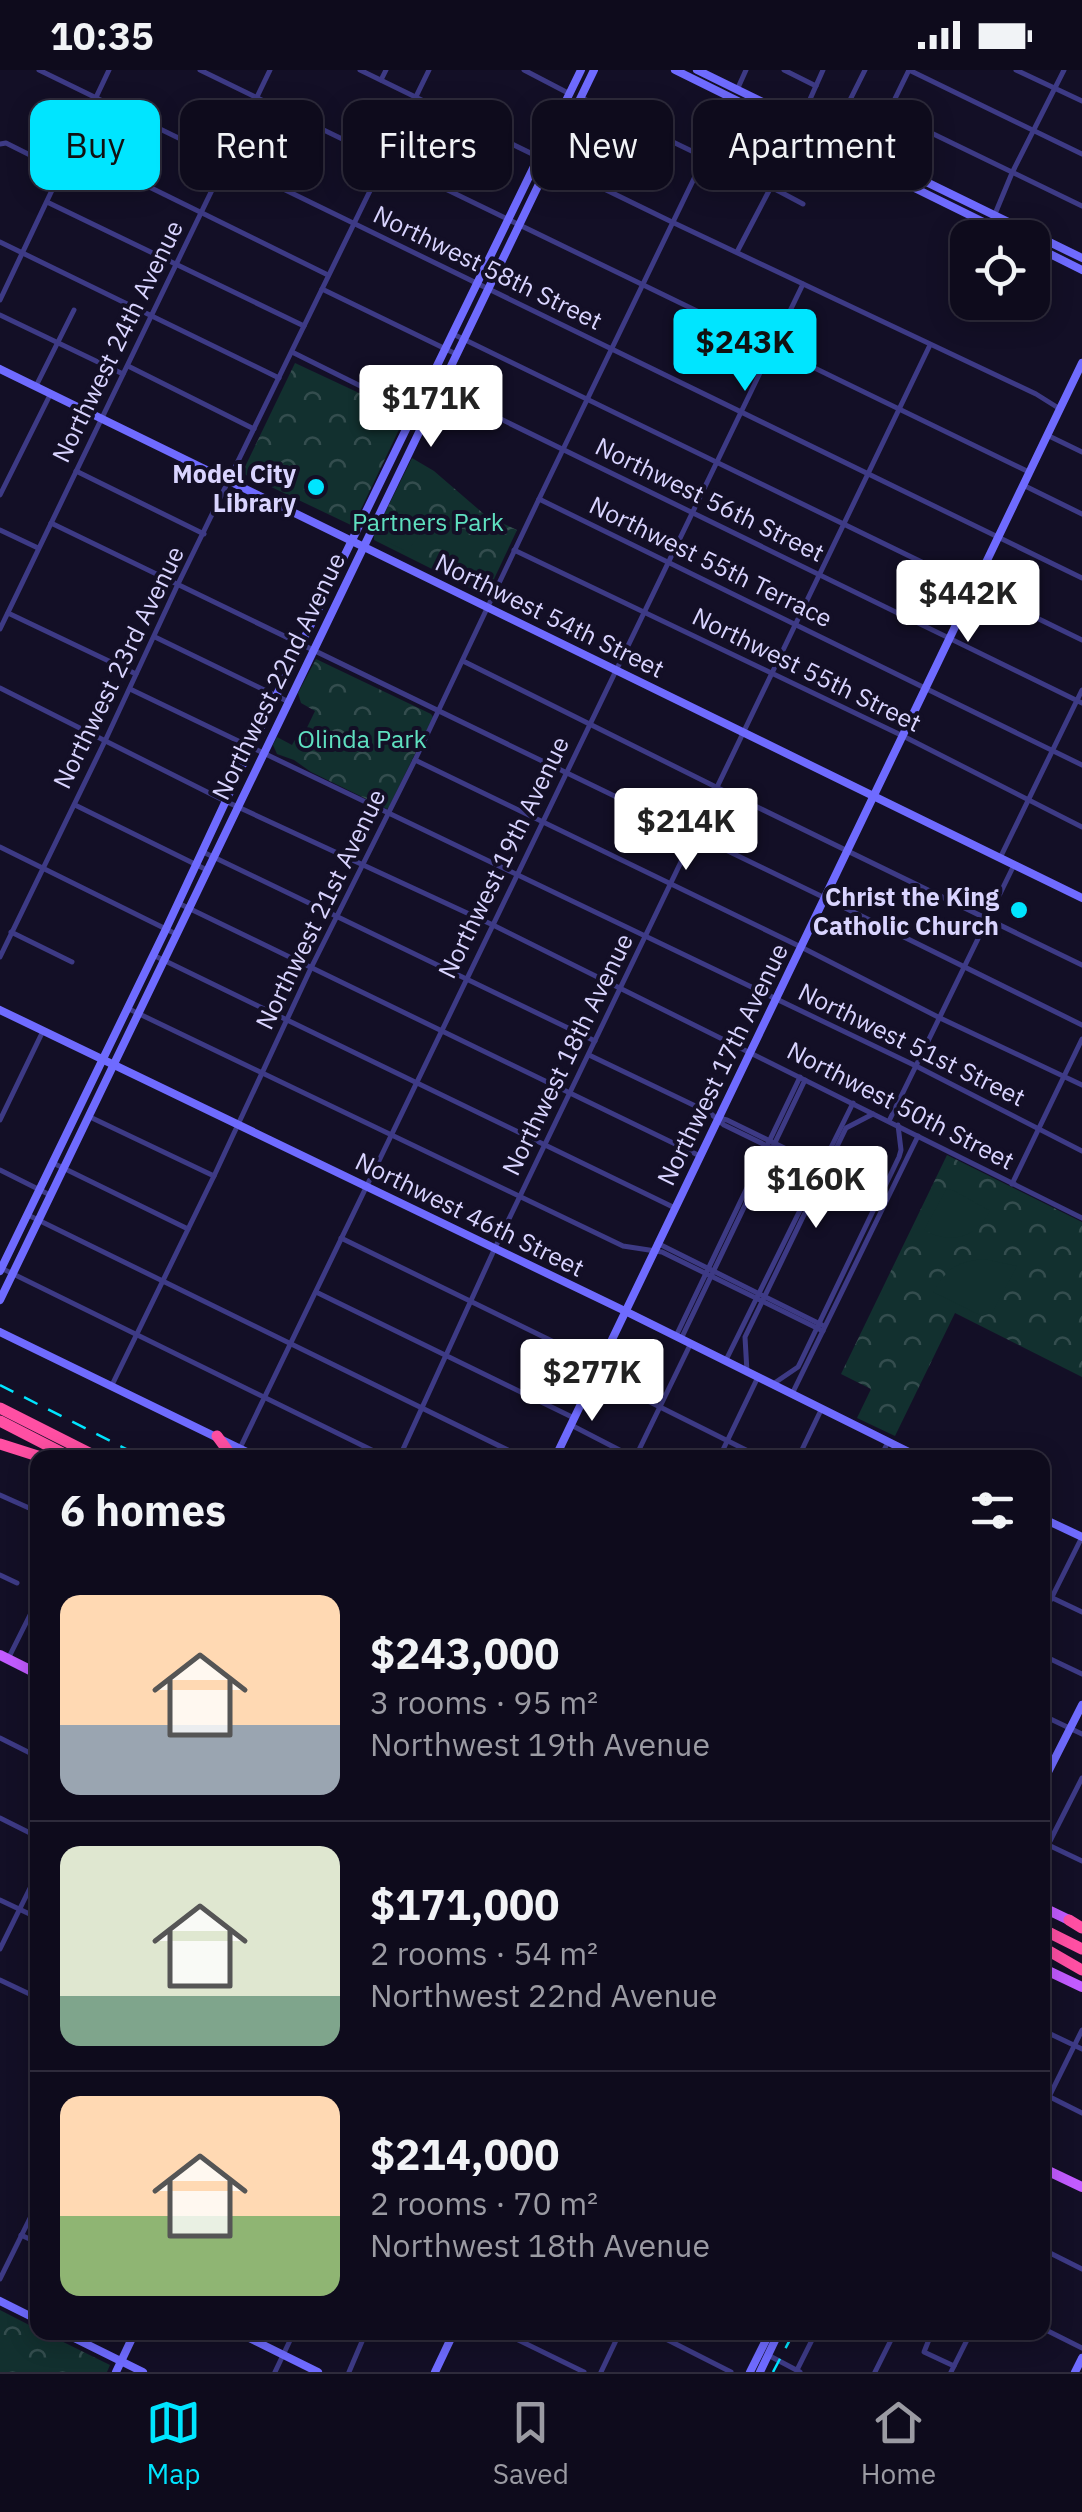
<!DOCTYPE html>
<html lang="en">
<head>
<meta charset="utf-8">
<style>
	body { margin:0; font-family:"IBM Plex Sans",sans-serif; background:#171425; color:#f1f3f6; height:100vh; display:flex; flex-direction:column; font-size:38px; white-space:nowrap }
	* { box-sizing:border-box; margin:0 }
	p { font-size:32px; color:#9b9ba3 }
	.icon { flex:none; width:55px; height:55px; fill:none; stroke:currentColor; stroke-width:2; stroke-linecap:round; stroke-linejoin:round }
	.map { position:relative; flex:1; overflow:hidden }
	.sheet { position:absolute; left:30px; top:1380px; width:1020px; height:890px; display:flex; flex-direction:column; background:#0e0b1c; border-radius:20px; box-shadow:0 5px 25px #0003,0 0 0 2px #2e2b3b }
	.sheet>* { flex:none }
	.guide { position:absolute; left:30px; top:30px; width:1022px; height:90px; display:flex; gap:20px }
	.buttons { position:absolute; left:950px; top:150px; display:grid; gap:20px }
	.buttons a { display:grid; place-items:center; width:100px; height:100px; border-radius:20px; background:#0e0b1c; box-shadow:0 5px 25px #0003,0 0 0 2px #2e2b3b; font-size:50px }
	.price { position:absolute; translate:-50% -85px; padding:0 22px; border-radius:10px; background:#fff; color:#222; font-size:32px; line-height:65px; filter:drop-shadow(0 2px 5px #0008) }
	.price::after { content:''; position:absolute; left:50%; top:60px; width:30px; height:22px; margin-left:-15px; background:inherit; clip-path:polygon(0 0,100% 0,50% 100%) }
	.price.current { background:#00e5ff; color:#111 }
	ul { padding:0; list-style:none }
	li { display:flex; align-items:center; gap:30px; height:250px; padding:0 30px }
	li+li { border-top:2px solid #2e2b3b }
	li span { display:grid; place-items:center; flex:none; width:280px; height:200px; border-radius:20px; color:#555 }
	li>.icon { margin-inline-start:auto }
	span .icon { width:120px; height:120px; fill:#fffc; stroke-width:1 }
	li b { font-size:42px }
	h2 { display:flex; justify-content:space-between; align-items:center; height:120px; padding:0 30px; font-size:42px }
	.pill { padding:0 35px; border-radius:20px; background:#0e0b1c; box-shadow:0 5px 25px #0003,0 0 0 2px #2e2b3b; font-size:35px; line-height:90px }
	.pill.current { background:#00e5ff; color:#111 }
	.status { display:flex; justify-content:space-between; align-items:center; height:70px; padding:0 50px; background:#0e0b1c; direction:ltr }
	.status svg { height:28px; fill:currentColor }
	.tabs { display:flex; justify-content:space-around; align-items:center; height:140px; border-top:2px solid #2e2b3b; background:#0e0b1c; font-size:28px; color:#9b9ba3 }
	.tabs a { display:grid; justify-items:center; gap:5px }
	.tabs .current { color:#00e5ff }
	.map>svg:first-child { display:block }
	.park { fill:url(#park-crowns) }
	.pitch { fill:#12302f }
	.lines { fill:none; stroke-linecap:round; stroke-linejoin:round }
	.street { stroke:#3d3a85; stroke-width:5 }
	.secondary { stroke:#6f6bff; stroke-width:8 }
	.primary { stroke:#c25bff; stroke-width:10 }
	.highway { stroke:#ff4fa3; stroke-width:11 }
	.rail { stroke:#00e5ff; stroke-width:2.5; stroke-dasharray:15 12; stroke-linecap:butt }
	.poi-dot { fill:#00e5ff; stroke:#130f26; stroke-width:4 }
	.labels { text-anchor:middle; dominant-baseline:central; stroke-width:8; stroke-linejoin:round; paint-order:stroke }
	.street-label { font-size:25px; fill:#d9d4ff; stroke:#130f26 }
	.poi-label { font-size:25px; font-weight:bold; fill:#d9d4ff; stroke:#130f26; text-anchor:end }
	.park-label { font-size:25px; fill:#5fe0c0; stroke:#130f26 }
</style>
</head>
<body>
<div class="status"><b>10:35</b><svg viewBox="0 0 49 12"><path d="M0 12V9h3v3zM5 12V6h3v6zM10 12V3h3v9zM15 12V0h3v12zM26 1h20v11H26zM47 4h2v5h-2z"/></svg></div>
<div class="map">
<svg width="1082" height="2302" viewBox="0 0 1082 2302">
	<defs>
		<pattern id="park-crowns" width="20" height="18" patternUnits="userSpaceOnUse" patternTransform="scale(2.5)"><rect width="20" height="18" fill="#12302f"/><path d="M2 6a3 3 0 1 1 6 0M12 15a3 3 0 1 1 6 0" fill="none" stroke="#344d4e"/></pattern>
	</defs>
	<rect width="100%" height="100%" fill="#130f26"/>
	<!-- park -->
	<g class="park">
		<polygon points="295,293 404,344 405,347 353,456 242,403"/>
		<polygon points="412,388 434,401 485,445 517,460 486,526 374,470 374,465"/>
		<polygon points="316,589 431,644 433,647 389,737 387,739 311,702 294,690 277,684 273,675 277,667 292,675 297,666 302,668 315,641 301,633 298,623"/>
		<polygon points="947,1085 1082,1152 1082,1307 955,1243 895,1366 857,1348 871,1319 841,1304"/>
		<polygon points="0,2240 37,2259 38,2262 45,2263 110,2295 107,2302 0,2302"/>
	</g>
	<!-- pitch -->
	<g class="pitch">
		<polygon points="393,440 407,443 418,455 417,468 407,482 382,469 380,466"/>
		<path d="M 951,1119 L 990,1141 C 976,1168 951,1175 924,1160 L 946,1120 Z"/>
		<path d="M 983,1189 L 1017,1196 L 992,1243 L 982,1246 L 933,1222 C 947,1199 956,1192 983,1189 Z"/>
	</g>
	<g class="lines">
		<!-- street -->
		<g class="street">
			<polyline points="39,0 1082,508"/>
			<polyline points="200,0 1029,402"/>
			<polyline points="360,0 672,152 1036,324 1060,339"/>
			<polyline points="524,0 570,24"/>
			<polyline points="784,0 816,16"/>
			<polyline points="909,0 1082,84"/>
			<polyline points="1016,0 1082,31"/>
			<polyline points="381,10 386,0"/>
			<polyline points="737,20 746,0"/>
			<polyline points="580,27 704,87"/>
			<polyline points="888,42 1082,136"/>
			<polyline points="832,66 865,0"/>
			<polyline points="0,74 6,73 62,101"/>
			<polyline points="72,79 328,205"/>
			<polyline points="868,84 909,0"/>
			<polyline points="771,117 803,134"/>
			<polyline points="47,132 304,256"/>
			<polyline points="985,168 1012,103 1064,0"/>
			<polyline points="0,172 279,308"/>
			<polyline points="737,182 771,117 823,0"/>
			<polyline points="322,219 456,284"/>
			<polyline points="0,230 109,0"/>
			<polyline points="0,245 123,304"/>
			<polyline points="453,264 1082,570"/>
			<polyline points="292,282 425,348"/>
			<polyline points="128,296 254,359"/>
			<polyline points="429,314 1082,633"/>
			<polyline points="36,316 74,240"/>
			<polyline points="1049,366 1082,382"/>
			<polyline points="76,401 204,464"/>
			<polyline points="1023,415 1082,444"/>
			<polyline points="0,425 50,325"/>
			<polyline points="539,429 1082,695"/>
			<polyline points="51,453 825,828 1082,955"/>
			<polyline points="0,460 38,478"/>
			<polyline points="514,480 903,666 1082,757"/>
			<polyline points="8,543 136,604"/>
			<polyline points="0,559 270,0"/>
			<polyline points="155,567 289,632"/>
			<polyline points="463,591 718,718 1082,895"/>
			<polyline points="0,618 225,731 493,855 1082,1148"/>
			<polyline points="130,619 916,996 1082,1081"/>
			<polyline points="415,690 801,877 940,948 1082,1015"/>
			<polyline points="75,735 207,800"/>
			<polyline points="0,777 176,864"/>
			<polyline points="203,782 595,971"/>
			<polyline points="1000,788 1082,620"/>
			<polyline points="178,833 700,1086"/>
			<polyline points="11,862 72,892"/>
			<polyline points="153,885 675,1138"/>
			<polyline points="0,887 105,671 178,514 429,0"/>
			<polyline points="129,939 623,1176 662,1182 823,1261"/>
			<polyline points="589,985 710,1043 724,1055 885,1133"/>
			<polyline points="90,1047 214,1106"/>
			<polyline points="719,1048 727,1050 880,1125"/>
			<polyline points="0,1050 43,961"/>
			<polyline points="889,1051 1014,795"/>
			<polyline points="53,1093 188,1159"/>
			<polyline points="0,1100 50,1125"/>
			<polyline points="1012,1114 1082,969"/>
			<polyline points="28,1145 524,1388"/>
			<polyline points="341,1168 599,1294"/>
			<polyline points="657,1173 822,1255"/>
			<polyline points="1,1198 388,1388"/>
			<polyline points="316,1222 574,1348"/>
			<polyline points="676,1266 800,1007"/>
			<polyline points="681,1269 805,1010"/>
			<polyline points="726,1290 853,1033"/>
			<polyline points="747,1302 745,1267 846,1058 873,1044"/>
			<polyline points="594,1304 762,1388"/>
			<polyline points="773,1314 798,1297 801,1291 899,1087 901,1080 898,1055"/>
			<polyline points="111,1317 214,1106 311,898 415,690 539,429 732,30"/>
			<polyline points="792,1324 918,1066"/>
			<polyline points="571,1355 635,1388 691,1273"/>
			<polyline points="240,1378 803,214"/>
			<polyline points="399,1388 495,1178 930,275"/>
			<polyline points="719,1388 758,1307"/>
			<polyline points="798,1388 822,1338"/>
			<polyline points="880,1388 888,1372"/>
			<polyline points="0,1425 38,1442"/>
			<polyline points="0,1505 17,1513"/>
			<polyline points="1042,1523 1082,1542"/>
			<polyline points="1042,1547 1082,1467"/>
			<polyline points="1042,1585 1082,1604"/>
			<polyline points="8,1589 38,1529"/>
			<polyline points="1042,1645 1082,1664"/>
			<polyline points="0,1668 38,1687"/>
			<polyline points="0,1748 38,1767"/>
			<polyline points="1042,1772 1082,1791"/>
			<polyline points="1048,1775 1082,1708"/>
			<polyline points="0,1830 38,1848"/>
			<polyline points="0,1879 38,1802"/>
			<polyline points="0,1910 38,1928"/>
			<polyline points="1042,1960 1082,1979"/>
			<polyline points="1042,2023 1082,2043"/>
			<polyline points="1042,2041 1082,1960"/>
			<polyline points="1042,2117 1050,2102"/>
			<polyline points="21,2165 38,2173"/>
			<polyline points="1042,2179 1082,2199"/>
			<polyline points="0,2209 38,2132"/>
			<polyline points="1042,2258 1082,2278"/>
			<polyline points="502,2262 584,2302"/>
			<polyline points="652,2262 731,2302"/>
			<polyline points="932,2262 924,2282 954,2296"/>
			<polyline points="768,2285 800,2302"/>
			<polyline points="797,2300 816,2262"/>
			<polyline points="275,2302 294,2262"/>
			<polyline points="349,2302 366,2262"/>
			<polyline points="601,2302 620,2262"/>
			<polyline points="875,2302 895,2262"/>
			<polyline points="951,2302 971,2262"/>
		</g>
		<!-- secondary -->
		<g class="secondary">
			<polyline points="675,0 1016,168"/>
			<polyline points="697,0 1082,188"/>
			<polyline points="1032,175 1082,200"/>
			<polyline points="0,299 1082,828"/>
			<polyline points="0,940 625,1241 921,1388"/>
			<polyline points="0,1201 166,859 244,692 581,0"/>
			<polyline points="0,1230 594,0"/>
			<polyline points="0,1262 259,1388"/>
			<polyline points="555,1388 1082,293"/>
			<polyline points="1042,1448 1082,1467"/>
			<polyline points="1042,1714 1082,1635"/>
			<polyline points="0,2231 38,2250"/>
			<polyline points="62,2262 143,2302"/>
			<polyline points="237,2262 318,2302"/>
			<polyline points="116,2302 135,2262"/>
			<polyline points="435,2302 454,2262"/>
			<polyline points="750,2302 770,2262"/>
			<polyline points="760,2302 779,2262"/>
			<polyline points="1075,2302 1082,2288"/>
		</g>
		<!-- primary -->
		<g class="primary">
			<polyline points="0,1585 38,1604"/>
			<polyline points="1042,1837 1069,1850"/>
			<polyline points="1042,1898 1082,1917"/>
			<polyline points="1042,2098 1082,2117"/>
		</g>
		<!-- highway -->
		<g class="highway">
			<polyline points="0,1338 99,1388"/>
			<polyline points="0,1351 72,1388"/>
			<polyline points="217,1366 233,1388"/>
			<polyline points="0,1374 44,1388"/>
			<polyline points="1069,1850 1082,1858"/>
			<polyline points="1042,1859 1082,1879"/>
			<polyline points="1042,1877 1082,1900"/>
		</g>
		<!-- rail -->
		<g class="rail">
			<polyline points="0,1315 144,1388"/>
			<polyline points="773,2302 794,2262"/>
		</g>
	</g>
	<!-- markers -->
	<g class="poi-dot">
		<circle cx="316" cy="417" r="10"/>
		<circle cx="1019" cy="840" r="10"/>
	</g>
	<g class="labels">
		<!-- street labels -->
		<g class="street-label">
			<text transform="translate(488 197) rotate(26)">Northwest 58th Street</text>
			<text transform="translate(117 271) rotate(-64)">Northwest 24th Avenue</text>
			<text transform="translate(710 429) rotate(26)">Northwest 56th Street</text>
			<text transform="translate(711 491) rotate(26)">Northwest 55th Terrace</text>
			<text transform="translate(550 545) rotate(26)">Northwest 54th Street</text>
			<text transform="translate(118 597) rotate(-64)">Northwest 23rd Avenue</text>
			<text transform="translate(807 599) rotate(26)">Northwest 55th Street</text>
			<text transform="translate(278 606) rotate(-64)">Northwest 22nd Avenue</text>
			<text transform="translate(503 787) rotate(-64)">Northwest 19th Avenue</text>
			<text transform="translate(320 839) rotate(-64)">Northwest 21st Avenue</text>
			<text transform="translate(912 974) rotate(26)">Northwest 51st Street</text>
			<text transform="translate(567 984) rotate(-64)">Northwest 18th Avenue</text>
			<text transform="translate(722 994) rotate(-64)">Northwest 17th Avenue</text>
			<text transform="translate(901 1035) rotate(27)">Northwest 50th Street</text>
			<text transform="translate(470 1144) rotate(26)">Northwest 46th Street</text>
		</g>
		<!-- poi labels -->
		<g class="poi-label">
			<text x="296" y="403">Model City<tspan x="296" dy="29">Library</tspan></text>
			<text x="999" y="826">Christ the King<tspan x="999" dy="29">Catholic Church</tspan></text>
		</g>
		<!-- park labels -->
		<g class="park-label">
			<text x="428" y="451">Partners Park</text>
			<text x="362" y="668">Olinda Park</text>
		</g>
	</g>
</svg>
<div class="buttons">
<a><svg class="icon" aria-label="locate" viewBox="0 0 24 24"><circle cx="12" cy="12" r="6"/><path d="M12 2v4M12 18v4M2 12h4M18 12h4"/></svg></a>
</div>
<b class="price current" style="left:745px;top:324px">$243K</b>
<b class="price" style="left:431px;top:380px">$171K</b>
<b class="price" style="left:968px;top:575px">$442K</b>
<b class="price" style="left:686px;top:803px">$214K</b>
<b class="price" style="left:816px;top:1161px">$160K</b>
<b class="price" style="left:592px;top:1354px">$277K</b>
<div class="guide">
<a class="pill current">Buy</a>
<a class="pill">Rent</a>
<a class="pill">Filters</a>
<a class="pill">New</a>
<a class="pill">Apartment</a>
</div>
<section class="sheet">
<h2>6 homes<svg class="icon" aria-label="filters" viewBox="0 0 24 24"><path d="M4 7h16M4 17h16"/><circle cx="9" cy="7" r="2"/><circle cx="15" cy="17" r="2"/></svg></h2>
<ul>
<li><span style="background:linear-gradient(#ffd9b3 65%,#9aa5b1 0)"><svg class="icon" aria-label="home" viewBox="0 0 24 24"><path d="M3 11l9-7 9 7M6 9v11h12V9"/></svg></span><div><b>$243,000</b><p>3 rooms · 95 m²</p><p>Northwest 19th Avenue</p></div></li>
<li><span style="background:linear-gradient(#dfe7d0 75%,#7fa58c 0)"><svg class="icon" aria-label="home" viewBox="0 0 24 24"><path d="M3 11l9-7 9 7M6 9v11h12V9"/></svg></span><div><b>$171,000</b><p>2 rooms · 54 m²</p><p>Northwest 22nd Avenue</p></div></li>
<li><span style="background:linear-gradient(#ffd9b3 60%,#8fb573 0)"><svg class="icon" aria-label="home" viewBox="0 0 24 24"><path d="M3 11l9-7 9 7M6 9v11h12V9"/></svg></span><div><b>$214,000</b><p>2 rooms · 70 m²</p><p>Northwest 18th Avenue</p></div></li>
</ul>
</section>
</div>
<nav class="tabs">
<a class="current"><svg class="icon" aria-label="map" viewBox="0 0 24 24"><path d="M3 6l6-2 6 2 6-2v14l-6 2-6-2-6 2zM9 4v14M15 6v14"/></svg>Map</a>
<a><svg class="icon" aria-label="saved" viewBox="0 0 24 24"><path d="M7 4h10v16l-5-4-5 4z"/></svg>Saved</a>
<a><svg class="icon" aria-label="home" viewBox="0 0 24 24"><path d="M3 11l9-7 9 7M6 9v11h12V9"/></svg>Home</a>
</nav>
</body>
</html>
